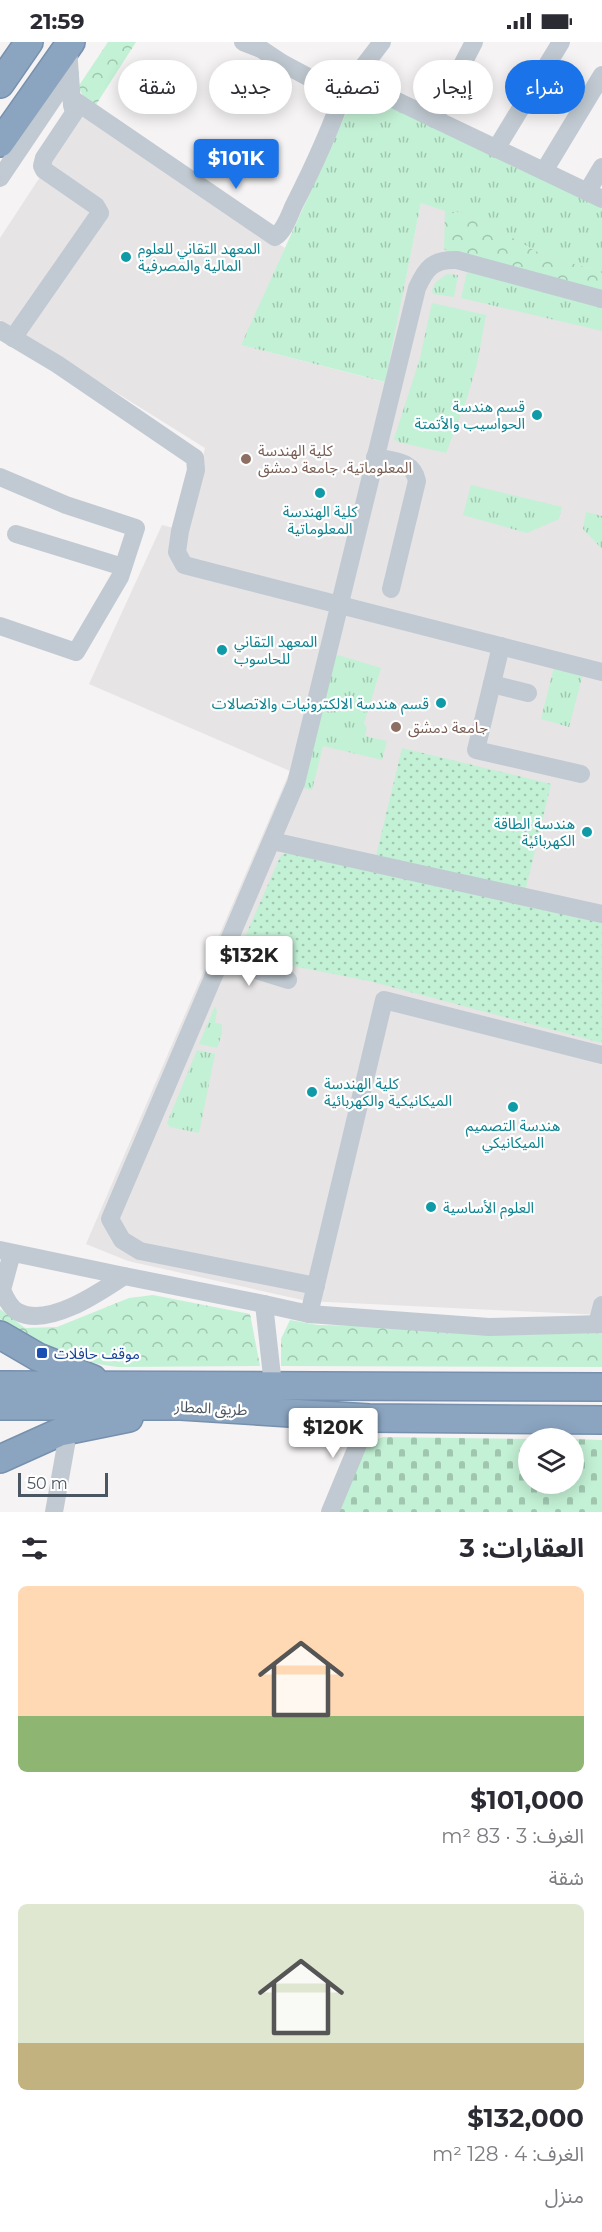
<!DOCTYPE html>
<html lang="ar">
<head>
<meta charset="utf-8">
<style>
	body { margin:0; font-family:Montserrat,"Noto Sans Arabic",sans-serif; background:#f2f2f3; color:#2b2b33; direction:rtl; height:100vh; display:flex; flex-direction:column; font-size:22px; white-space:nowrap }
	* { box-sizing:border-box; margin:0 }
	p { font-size:20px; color:#7c7c81 }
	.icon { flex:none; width:33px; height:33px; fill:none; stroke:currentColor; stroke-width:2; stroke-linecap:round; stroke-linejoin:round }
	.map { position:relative; height:1470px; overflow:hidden; direction:ltr }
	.panel { display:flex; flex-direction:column; background:#fff; flex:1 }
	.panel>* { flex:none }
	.hud { position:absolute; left:18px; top:18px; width:567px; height:54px; direction:rtl; display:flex; gap:12px }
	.tools { position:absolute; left:518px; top:1386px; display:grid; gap:12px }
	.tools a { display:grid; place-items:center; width:66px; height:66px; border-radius:50%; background:#fff; box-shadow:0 3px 15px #0003; font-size:30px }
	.scale { position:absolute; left:18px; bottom:15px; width:90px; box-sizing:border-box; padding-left:6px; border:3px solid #4a5661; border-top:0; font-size:16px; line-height:21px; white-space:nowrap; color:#4a5661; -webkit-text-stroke:4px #fff; paint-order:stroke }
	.price { position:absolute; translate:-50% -51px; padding:0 14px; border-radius:6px; background:#fff; color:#222; font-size:20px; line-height:39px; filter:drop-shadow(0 2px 3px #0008) }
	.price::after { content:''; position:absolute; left:50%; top:36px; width:18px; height:14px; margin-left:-9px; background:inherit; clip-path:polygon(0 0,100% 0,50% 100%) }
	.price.active { background:#1a73e8; color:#fff }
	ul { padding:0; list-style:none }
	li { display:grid; align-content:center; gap:12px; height:318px; padding:0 18px }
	li span { display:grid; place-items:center; height:186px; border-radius:9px; color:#555 }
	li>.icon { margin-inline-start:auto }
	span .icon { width:108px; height:108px; fill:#fffc; stroke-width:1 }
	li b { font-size:26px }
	h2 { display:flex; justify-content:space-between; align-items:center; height:72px; padding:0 18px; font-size:26px }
	.chip { padding:0 21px; border-radius:27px; background:#fff; box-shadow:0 3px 15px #0003; font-size:21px; line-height:54px }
	.chip.active { background:#1a73e8; color:#fff }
	.status { display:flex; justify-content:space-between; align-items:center; height:42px; padding:0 30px; background:#fff; direction:ltr }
	.status svg { height:16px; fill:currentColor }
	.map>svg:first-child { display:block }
	.education { fill:#e6e4e5 }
	.grass { fill:url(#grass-tufts) }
	.forest { fill:url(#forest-crowns) }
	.cemetery { fill:url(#cemetery-stones) }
	.park { fill:url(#park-dots) }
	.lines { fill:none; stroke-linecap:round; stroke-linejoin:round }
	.highway-casing { stroke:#7690ad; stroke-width:30 }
	.minor { stroke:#c1cad2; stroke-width:18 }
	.highway { stroke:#8ba5c1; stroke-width:27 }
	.culture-dot { fill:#0f9aa8; stroke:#fff; stroke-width:2 }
	.education-dot { fill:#8d6e63; stroke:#fff; stroke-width:2 }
	.transit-dot { fill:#1a4fb4; stroke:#fff; stroke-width:2 }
	.labels { text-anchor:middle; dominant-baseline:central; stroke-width:4.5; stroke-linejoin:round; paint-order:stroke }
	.culture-label { font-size:15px; fill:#0d838f; stroke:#fff; text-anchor:start }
	.education-label { font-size:15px; fill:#785e54; stroke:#fff; text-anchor:start }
	.transit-label { font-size:15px; fill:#164399; stroke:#fff; text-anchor:start }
	.street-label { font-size:15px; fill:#4a5661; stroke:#fff }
</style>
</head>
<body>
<div class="status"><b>21:59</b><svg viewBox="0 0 49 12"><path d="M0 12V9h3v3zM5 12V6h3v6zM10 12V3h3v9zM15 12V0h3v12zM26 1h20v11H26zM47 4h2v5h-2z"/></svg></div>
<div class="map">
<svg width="602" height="1470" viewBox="0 0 602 1470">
	<defs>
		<pattern id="grass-tufts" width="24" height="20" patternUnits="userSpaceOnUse" patternTransform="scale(1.5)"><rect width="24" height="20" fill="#c3f1d5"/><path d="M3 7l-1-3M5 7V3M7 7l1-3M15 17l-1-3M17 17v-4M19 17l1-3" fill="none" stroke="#a0c6b0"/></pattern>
		<pattern id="forest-crowns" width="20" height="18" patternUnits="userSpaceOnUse" patternTransform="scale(1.5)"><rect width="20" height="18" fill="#c3f1d5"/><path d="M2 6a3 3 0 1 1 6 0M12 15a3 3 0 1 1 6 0" fill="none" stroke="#a0c6b0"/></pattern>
		<pattern id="cemetery-stones" width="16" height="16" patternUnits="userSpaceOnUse" patternTransform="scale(1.5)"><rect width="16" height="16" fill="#c3f1d5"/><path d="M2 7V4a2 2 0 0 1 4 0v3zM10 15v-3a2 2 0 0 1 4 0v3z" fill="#a0c6b0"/></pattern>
		<pattern id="park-dots" width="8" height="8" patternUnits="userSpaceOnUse" patternTransform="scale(1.5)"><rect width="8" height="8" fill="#c3f1d5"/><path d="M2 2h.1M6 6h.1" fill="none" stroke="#a0c6b0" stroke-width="1.8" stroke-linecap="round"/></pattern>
	</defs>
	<rect width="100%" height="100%" fill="#f5f3f3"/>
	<!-- education -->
	<polygon class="education" points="82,71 285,206 242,303 384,340 437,84 602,164 602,1273 307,1259 128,1219 86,1202 290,729 89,642 162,483 185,489 205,406 0,278 0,196"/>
	<!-- grass -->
	<g class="grass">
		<polygon points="357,47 602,164 602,231 535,209 472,172 445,169 421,161 385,340 241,303"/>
		<polygon points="467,230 602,261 602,289 461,256"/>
		<polygon points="447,232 458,233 454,255 433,252 432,248 436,240"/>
		<polygon points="432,261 486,273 477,322 467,356 446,411 398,400 394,397 420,316"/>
		<polygon points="471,443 562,465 559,477 527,491 463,473"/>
		<polygon points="586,470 602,474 602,507 583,487"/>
		<polygon points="338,613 381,626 364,681 367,686 365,694 387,699 382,718 323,704 312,748 300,745 331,620"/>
		<polygon points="554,625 583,632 569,685 541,677"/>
		<polygon points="215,964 217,969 215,981 222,982 222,992 217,1006 199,1002"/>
		<polygon points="197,1008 215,1012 199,1091 170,1085 167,1081"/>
	</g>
	<!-- forest -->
	<g class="forest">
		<polygon points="108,0 136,0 92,69 78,45"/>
		<polygon points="445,169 472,172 535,209 602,231 602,250 455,213 444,207"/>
		<path d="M 153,1253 L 250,1272 L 260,1324 L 118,1325 C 77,1321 34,1302 0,1279 L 0,1267 L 25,1286 L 57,1285 L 129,1256 Z"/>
		<polygon points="290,1278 318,1283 602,1288 602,1325 281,1324 281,1297"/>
	</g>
	<!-- cemetery -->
	<polygon class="cemetery" points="383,1395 528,1397 528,1442 573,1442 573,1397 602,1398 602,1470 334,1470 361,1403"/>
	<!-- park -->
	<g class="park">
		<polygon points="402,706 551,742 525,850 376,814"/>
		<polygon points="293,809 602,877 602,1001 369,939 237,913 281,813"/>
	</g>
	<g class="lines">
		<!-- highway casing -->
		<g class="highway-casing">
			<g id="highway">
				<polyline points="0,42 29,0"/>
				<polyline points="0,101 71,0"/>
				<polyline points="0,1293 38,1315 93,1337"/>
				<polyline points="0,1343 602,1345"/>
				<polyline points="0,1364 181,1364 369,1376 602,1378"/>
				<polyline points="0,1417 60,1390 129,1376"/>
			</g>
		</g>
		<!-- minor -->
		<g class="minor">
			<polyline points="243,0 261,7 282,21 323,43 333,45 346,43 353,38 382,0"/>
			<polyline points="353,38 602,157"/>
			<path d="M 71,56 L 275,195 C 285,188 289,174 294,163 C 314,124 332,84 346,43"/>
			<polyline points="434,77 474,0"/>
			<polyline points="496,107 561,0"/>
			<polyline points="544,129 602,33"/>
			<polyline points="0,136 70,32"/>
			<polyline points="587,150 602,125"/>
			<polyline points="0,288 57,322 195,416 196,428 180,489 177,510 184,523 602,630"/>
			<polyline points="13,296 100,171 96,164 44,128 42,124 44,116 74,71 72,63 68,5"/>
			<path d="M 375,415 C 393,419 413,418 417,439 L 391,547"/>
			<polyline points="0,435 66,463 136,486 120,535 76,610 0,584"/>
			<polyline points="16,492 123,525"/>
			<polyline points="501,604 476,708 581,732"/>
			<polyline points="492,642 528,651"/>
			<polyline points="272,799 602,872"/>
			<polyline points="222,917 288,938"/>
			<path d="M 0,1208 L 124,1234 C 100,1250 48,1286 18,1270 C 10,1266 5,1255 2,1248 L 12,1211"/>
			<polyline points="124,1234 264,1262 273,1343"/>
			<path d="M 316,1244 L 140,1209 L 122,1198 L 110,1177 L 296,741 L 417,246 C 426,226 433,217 457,218 L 602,257"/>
			<polyline points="264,1262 309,1272 489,1285 602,1282"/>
			<polyline points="309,1272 384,958 602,1013"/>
			<polyline points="597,1282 602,1263"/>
			<polyline points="54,1470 66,1403"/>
			<polyline points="330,1470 369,1376"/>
		</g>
		<!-- highway -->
		<use href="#highway" class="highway"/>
	</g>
	<!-- markers -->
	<g class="culture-dot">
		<circle cx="126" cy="215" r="6"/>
		<circle cx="537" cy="373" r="6"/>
		<circle cx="320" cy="451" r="6"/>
		<circle cx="222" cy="608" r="6"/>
		<circle cx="441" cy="661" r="6"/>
		<circle cx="587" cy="790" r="6"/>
		<circle cx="312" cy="1050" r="6"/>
		<circle cx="513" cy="1065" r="6"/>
		<circle cx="431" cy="1165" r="6"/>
	</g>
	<g class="education-dot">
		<circle cx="246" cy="417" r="6"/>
		<circle cx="396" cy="685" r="6"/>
	</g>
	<rect class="transit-dot" x="36" y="1305" width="12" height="12" rx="3"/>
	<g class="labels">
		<!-- culture labels -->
		<g class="culture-label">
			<text x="138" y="206">المعهد التقاني للعلوم<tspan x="138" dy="17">المالية والمصرفية</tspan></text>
			<text x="525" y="364" text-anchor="end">قسم هندسة<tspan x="525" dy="17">الحواسيب والأتمتة</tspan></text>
			<text x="320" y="469" text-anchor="middle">كلية الهندسة<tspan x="320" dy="17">المعلوماتية</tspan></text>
			<text x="234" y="599">المعهد التقاني<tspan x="234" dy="17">للحاسوب</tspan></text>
			<text x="429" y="661" text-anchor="end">قسم هندسة الالكترونيات والاتصالات</text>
			<text x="575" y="781" text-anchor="end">هندسة الطاقة<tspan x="575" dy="17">الكهربائية</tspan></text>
			<text x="324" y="1041">كلية الهندسة<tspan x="324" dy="17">الميكانيكية والكهربائية</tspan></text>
			<text x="513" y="1083" text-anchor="middle">هندسة التصميم<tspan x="513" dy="17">الميكانيكي</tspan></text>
			<text x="443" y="1165">العلوم الأساسية</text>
		</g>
		<!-- education labels -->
		<g class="education-label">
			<text x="258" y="408">كلية الهندسة<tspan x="258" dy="17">المعلوماتية، جامعة دمشق</tspan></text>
			<text x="408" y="685">جامعة دمشق</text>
		</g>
		<!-- transit labels -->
		<g class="transit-label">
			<text x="54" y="1311">موقف حافلات</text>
		</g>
		<!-- street labels -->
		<g class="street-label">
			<text transform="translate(211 1366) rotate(3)">طريق المطار</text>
		</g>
	</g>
</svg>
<div class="tools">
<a><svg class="icon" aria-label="layers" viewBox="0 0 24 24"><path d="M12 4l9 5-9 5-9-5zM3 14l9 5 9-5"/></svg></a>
</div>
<div class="scale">50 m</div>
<b class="price active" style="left:236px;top:148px">$101K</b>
<b class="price" style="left:249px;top:945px">$132K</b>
<b class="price" style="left:333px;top:1417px">$120K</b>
<div class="hud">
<a class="chip active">شراء</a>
<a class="chip">إيجار</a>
<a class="chip">تصفية</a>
<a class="chip">جديد</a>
<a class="chip">شقة</a>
</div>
</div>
<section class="panel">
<h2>العقارات: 3<svg class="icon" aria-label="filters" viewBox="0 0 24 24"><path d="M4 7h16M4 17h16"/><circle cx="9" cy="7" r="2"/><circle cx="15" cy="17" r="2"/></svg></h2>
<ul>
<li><span style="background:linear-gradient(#ffd9b3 70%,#8fb573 0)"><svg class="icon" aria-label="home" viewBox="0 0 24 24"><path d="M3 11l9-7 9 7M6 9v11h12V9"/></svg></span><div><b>$101,000</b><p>الغرف: 3 · 83 m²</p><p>شقة</p></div></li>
<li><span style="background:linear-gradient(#dfe7d0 75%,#c2b280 0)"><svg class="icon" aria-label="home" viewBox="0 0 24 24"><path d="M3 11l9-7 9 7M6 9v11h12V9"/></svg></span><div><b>$132,000</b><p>الغرف: 4 · 128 m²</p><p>منزل</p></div></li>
</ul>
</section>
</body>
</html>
